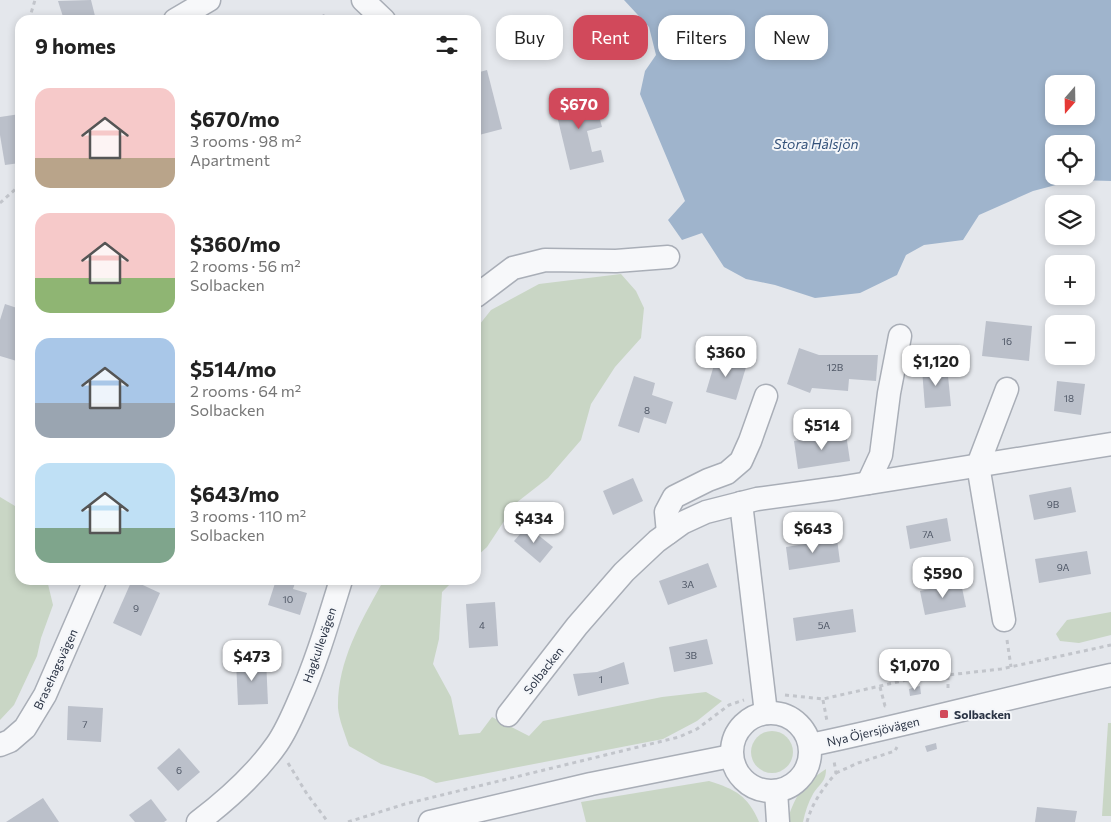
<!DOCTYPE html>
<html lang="en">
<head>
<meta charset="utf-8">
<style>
	body { margin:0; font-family:Commissioner,sans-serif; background:#f2f2f2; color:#222; height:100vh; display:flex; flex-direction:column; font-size:19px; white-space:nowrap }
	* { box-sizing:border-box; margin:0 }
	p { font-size:16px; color:#767676 }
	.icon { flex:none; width:28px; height:28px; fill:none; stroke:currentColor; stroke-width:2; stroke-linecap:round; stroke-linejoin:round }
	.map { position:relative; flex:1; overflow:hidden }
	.sheet { position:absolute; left:15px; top:15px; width:466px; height:570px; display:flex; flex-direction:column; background:#fff; border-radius:15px; box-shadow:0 2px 8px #0003 }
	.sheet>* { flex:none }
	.hud { position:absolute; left:496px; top:15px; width:475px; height:45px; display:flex; gap:10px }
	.needle { width:32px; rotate:200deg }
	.controls { position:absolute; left:1045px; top:75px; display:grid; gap:10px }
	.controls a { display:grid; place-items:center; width:50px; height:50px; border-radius:10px; background:#fff; box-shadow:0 2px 8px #0003; font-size:25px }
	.price { position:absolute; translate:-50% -42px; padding:0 11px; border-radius:10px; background:#fff; color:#222; font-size:16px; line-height:32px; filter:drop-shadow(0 1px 2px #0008) }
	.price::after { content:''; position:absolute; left:50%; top:30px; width:15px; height:11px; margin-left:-8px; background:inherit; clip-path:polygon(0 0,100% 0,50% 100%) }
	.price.active { background:#d1495b; color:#fff }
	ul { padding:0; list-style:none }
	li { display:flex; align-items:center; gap:15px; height:125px; padding:0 20px }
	li span { display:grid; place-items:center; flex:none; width:140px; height:100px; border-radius:15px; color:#555 }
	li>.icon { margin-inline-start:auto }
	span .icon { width:60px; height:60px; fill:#fffc; stroke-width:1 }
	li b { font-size:21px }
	h2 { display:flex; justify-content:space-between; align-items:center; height:60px; padding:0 20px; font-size:21px }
	.tag { padding:0 18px; border-radius:15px; background:#fff; box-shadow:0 2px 8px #0003; font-size:18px; line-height:45px }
	.tag.active { background:#d1495b; color:#fff }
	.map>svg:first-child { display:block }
	.green { fill:#c9d6c5 }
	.water { fill:#9fb4cc; fill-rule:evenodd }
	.building { fill:#bbc0ca }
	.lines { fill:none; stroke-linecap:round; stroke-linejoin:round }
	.minor-casing { stroke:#a9aeb7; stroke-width:25 }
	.path { stroke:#c2c5cb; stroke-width:3; stroke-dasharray:4 4; stroke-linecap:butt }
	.minor { stroke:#f7f8fa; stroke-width:22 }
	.poi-dot { fill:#d1495b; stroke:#f4f6f9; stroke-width:2 }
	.labels { text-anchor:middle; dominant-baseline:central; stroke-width:4; stroke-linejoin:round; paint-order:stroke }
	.number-label { font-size:10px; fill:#4f5766 }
	.street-label { font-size:12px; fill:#2b3445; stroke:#f4f6f9 }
	.poi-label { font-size:12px; font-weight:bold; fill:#2b3445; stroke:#f4f6f9; text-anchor:start }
	.water-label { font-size:14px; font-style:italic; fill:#34527a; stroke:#f4f6f9 }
</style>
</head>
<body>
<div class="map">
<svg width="1111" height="822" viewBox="0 0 1111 822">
	<rect width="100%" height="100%" fill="#e4e7ec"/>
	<!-- green -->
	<g class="green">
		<polygon points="621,274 636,291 644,308 641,338 615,367 591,404 581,440 548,478 516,503 487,547 476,557 476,329 491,310 539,284"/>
		<polygon points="0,497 20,509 20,580 47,580 53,605 41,638 37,656 14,705 0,720"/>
		<path d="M 380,580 L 454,580 L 442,592 L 439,639 L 433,664 L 451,697 L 459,735 L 480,733 L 492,717 L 529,736 L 543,721 L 662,697 L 706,692 L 722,701 L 697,721 L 663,739 L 436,783 L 424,777 L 381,764 L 349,746 C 345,734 339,720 338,708 C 337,663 360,623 381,585 Z"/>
		<polygon points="1111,612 1111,635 1079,643 1060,641 1056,634 1067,620"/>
		<polygon points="1108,723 1111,723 1111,816 1102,816"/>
		<circle cx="772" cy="752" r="21"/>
		<path d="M 826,769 C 826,782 820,783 813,794 C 808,803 805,812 803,822 L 787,822 C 795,795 803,784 826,769 Z"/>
		<path d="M 709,781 C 735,789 748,796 759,822 L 586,822 L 581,802 Z"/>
	</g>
	<!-- water -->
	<path class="water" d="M 624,0 L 1111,0 L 1111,181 L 1075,180 L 1033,191 L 979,215 L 963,240 L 924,245 L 906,255 L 897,275 L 860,293 L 815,298 L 775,285 L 746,279 L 724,267 L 702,233 L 682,240 L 668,220 L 685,201 L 640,94 L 645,71 L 656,55 L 649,27 ZM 1054,84 L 1086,84 L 1086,116 L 1054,116 ZM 1054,144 L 1086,144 L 1086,176 L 1054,176 Z"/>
	<!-- building -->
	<g class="building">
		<polygon points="91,0 96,20 64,20 58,1"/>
		<polygon points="324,14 328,20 312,20"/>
		<polygon points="487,70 502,129 479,135 476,124 476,73"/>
		<polygon points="593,93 602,127 587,131 592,152 601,150 604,162 570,170 554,103"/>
		<polygon points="20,114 20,163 5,165 0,135 0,117"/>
		<polygon points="5,304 20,309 20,362 0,356 0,320"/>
		<polygon points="986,321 1032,326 1029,361 982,356"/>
		<polygon points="799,348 819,355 878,355 876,381 849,379 848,391 812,388 810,393 787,384"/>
		<polygon points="717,355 747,364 736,400 706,392"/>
		<polygon points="947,366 951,406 925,408 922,369"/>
		<polygon points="634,376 655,383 652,395 673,402 666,424 644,417 639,433 618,426"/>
		<polygon points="1057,381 1085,384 1081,415 1054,411"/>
		<polygon points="846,434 850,461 798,469 794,441"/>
		<polygon points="633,478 643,501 613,515 603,491"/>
		<polygon points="1071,487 1076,512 1034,520 1029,495"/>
		<polygon points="947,518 951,541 910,549 906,526"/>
		<polygon points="527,526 553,547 540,563 514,541"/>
		<polygon points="837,539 840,562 789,570 786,547"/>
		<polygon points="1087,551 1091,574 1039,583 1035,559"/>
		<polygon points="708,563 717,587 668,605 659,581"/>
		<polygon points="132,580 160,593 141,636 113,623"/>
		<polygon points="276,580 296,580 293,589 307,593 300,615 268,605"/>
		<polygon points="961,583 966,607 925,615 920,591"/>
		<polygon points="495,602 498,646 469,648 466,604"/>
		<polygon points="853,609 856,632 796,641 793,618"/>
		<polygon points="707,639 713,664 674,672 669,647"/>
		<polygon points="266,659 268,704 238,705 236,660"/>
		<polygon points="624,662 629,684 578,696 573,674 597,672"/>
		<polygon points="920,686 921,694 910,696 909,689"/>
		<polygon points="68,706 103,708 101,742 67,740"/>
		<polygon points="936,743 937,749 927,752 925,746"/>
		<polygon points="179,748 200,772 178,791 157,768"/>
		<polygon points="43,798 59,822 6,822"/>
		<polygon points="151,799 167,820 164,822 135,822 129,815"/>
		<polygon points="1037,807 1077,811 1075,822 1035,822"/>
	</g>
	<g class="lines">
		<!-- minor casing -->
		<g class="minor-casing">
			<g id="minor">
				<polyline points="363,0 384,20"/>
				<polyline points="175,20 209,0"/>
				<polyline points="476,296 513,268 545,260 616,261 668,257"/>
				<polyline points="868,483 881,455 889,393 900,336"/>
				<polyline points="741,503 766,713"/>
				<polyline points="668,533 666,512 674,497 708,480 727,473 741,461 750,441 766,396"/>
				<polyline points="1004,620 978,465 1007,389"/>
				<circle cx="771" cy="752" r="39"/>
				<polyline points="508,715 577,626 624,572 657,541 682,523 706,512 757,499 838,488 1111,444"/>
				<polyline points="0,745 10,741 25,728 45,695 95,580"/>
				<path d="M 810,745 C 911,724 1010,697 1111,675"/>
				<polyline points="776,791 778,822"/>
				<path d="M 198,822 C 227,800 256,774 277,744 C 286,731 292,717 298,703 C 316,663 328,622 341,580"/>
				<polyline points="430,822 591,784 731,756"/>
			</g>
		</g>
		<!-- path -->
		<g class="path">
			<polyline points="29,20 35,0"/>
			<polyline points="0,203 20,185"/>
			<polyline points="1007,640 1011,667"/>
			<polyline points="948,676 948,692"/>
			<polyline points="880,687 885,706 887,706"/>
			<polyline points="785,695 823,699 924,676 948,675 1001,669 1111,645"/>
			<polyline points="823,700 827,721"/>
			<polyline points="288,763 307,794 328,822"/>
			<polyline points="836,773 858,763 895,751 897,747"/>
			<polyline points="348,822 405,804 679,737 697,729 729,705 744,700"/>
			<path d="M 807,822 C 812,803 823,788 836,773 L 834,761"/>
		</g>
		<!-- minor -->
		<use href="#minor" class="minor"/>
	</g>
	<!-- markers -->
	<rect class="poi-dot" x="939" y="709" width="10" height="10" rx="2.5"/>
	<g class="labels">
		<!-- number labels -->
		<g class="number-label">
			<text x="1007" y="341">16</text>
			<text x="835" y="367">12B</text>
			<text x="1069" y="398">18</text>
			<text x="647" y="410">8</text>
			<text x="1053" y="504">9B</text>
			<text x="928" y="534">7A</text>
			<text x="1063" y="567">9A</text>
			<text x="688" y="584">3A</text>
			<text x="288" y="599">10</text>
			<text x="136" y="608">9</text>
			<text x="482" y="625">4</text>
			<text x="824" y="625">5A</text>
			<text x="691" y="655">3B</text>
			<text x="601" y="679">1</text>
			<text x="85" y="724">7</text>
			<text x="179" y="770">6</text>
		</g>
		<!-- street labels -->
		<g class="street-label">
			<text transform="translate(319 645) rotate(-71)">Hagkullevägen</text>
			<text transform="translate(55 669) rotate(-65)">Brasehagsvägen</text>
			<text transform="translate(543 670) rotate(-52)">Solbacken</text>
			<text transform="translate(873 731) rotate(-13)">Nya Öjersjövägen</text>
		</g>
		<!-- poi labels -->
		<g class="poi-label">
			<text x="954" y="714">Solbacken</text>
		</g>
		<!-- water labels -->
		<g class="water-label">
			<text x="816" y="143">Stora Hålsjön</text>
		</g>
	</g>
</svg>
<div class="controls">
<a><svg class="needle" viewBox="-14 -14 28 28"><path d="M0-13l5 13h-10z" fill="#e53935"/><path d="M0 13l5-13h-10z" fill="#767676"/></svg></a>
<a><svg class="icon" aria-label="locate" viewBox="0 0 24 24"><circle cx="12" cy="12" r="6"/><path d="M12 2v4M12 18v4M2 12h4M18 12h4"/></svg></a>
<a><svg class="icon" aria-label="layers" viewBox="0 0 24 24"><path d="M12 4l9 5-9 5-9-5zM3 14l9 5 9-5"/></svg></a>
<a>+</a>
<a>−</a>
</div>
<b class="price active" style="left:579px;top:130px">$670</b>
<b class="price" style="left:726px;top:378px">$360</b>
<b class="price" style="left:936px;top:387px">$1,120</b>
<b class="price" style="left:822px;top:451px">$514</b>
<b class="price" style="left:534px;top:544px">$434</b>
<b class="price" style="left:813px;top:554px">$643</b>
<b class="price" style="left:943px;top:599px">$590</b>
<b class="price" style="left:252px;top:682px">$473</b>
<b class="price" style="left:915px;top:691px">$1,070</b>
<div class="hud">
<a class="tag">Buy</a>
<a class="tag active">Rent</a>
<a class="tag">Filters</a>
<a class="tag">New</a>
</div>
<section class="sheet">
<h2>9 homes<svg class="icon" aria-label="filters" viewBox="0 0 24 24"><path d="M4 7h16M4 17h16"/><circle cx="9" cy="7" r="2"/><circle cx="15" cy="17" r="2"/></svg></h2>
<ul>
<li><span style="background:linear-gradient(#f6c9c9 70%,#b9a48a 0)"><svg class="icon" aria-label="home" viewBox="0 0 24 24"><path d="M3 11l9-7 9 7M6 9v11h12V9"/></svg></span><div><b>$670/mo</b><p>3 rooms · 98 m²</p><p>Apartment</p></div></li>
<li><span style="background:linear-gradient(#f6c9c9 65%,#8fb573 0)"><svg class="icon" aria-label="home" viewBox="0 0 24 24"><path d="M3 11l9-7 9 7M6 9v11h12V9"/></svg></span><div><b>$360/mo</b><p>2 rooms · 56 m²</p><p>Solbacken</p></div></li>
<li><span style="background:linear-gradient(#a9c7e8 65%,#9aa5b1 0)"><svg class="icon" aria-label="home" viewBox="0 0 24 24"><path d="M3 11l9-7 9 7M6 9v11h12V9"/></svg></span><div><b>$514/mo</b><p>2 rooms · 64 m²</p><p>Solbacken</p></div></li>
<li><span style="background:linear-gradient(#bfe0f5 65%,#7fa58c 0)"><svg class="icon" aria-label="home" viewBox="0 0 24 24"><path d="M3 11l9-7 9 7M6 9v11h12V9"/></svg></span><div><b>$643/mo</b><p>3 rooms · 110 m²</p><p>Solbacken</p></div></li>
</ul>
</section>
</div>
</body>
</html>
